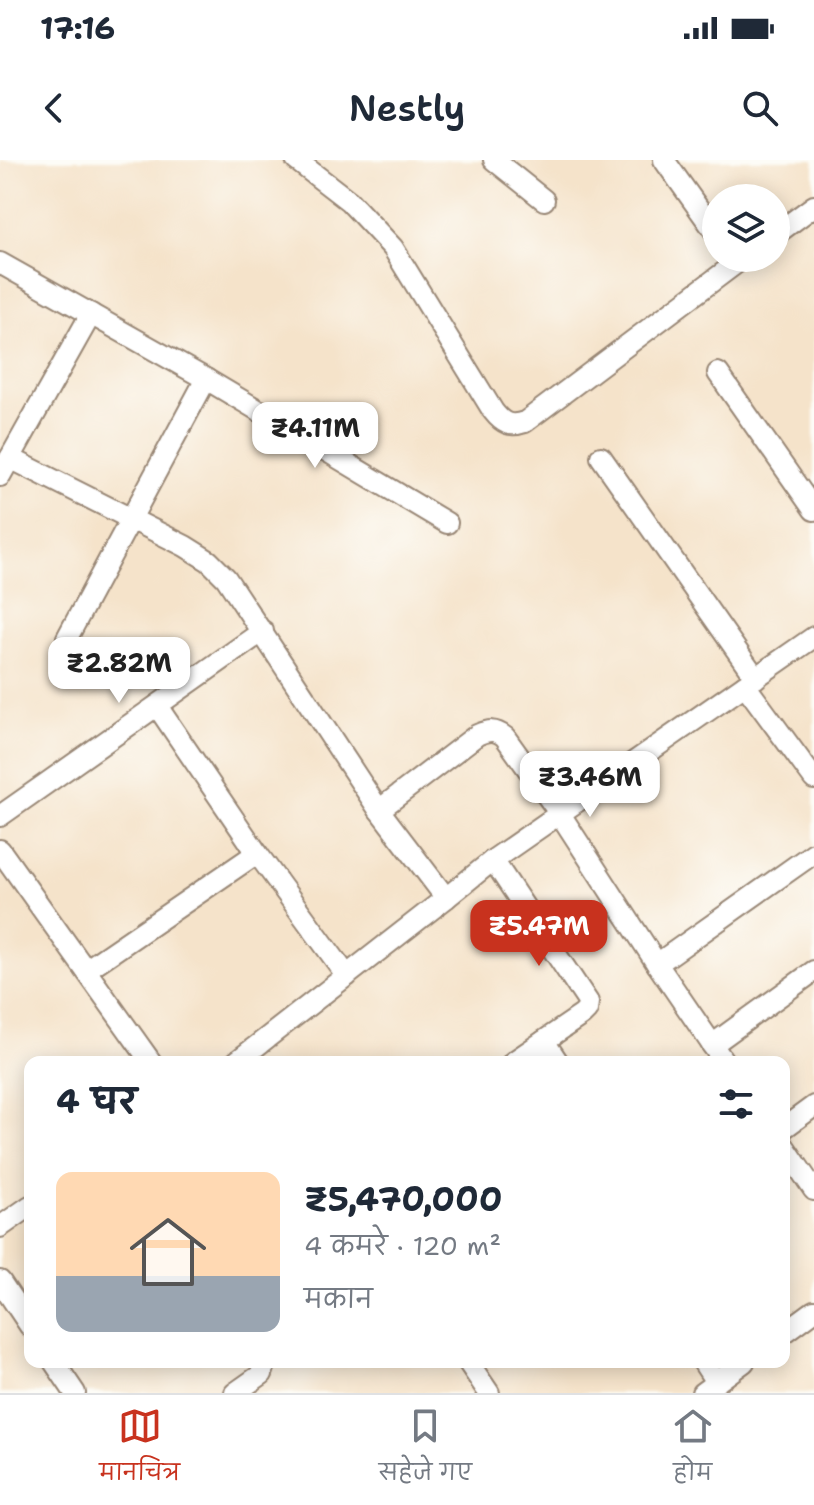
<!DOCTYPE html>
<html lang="hi">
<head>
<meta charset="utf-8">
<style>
	body { margin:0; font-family:"Shantell Sans","Playpen Sans Deva",sans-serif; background:#f6f6f7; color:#1f2937; height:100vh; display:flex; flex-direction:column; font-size:30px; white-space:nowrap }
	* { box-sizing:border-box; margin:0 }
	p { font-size:26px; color:#747a83 }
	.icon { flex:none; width:44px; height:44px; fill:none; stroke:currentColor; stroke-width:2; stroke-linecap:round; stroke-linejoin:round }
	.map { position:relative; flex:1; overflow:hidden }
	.side { position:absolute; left:24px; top:896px; width:766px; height:312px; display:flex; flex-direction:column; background:#fff; border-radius:16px; box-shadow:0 4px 20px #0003 }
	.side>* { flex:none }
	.tools { position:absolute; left:702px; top:24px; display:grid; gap:16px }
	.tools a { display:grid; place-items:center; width:88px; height:88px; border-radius:50%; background:#fff; box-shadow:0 4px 20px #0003; font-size:40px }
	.price { position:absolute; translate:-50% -68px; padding:0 18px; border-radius:16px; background:#fff; color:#222; font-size:26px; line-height:52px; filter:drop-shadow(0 2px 4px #0008) }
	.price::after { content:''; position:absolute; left:50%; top:48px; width:24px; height:18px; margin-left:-12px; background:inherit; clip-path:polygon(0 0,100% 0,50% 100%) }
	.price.active { background:#c8321e; color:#fff }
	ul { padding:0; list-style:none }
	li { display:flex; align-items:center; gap:24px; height:200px; padding:0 32px }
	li+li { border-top:2px solid #e0e1e3 }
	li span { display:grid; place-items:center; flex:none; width:224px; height:160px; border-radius:16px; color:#555 }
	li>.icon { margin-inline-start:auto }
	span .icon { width:96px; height:96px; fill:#fffc; stroke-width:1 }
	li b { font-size:34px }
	h2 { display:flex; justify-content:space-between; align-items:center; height:96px; padding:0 32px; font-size:34px }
	.status { display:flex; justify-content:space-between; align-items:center; height:56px; padding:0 40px; background:#fff; direction:ltr }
	.status svg { height:22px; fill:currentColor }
	header { display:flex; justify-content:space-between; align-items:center; height:104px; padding:0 32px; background:#fff; font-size:36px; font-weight:600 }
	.tabs { display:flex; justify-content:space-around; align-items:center; height:112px; border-top:2px solid #e0e1e3; background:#fff; font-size:22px; color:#747a83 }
	.tabs a { display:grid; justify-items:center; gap:4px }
	.tabs .active { color:#c8321e }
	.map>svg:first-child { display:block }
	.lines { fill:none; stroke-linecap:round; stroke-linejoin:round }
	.minor-casing { stroke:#988674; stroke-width:24 }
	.minor { stroke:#fff; stroke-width:20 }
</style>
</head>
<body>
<div class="status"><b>17:16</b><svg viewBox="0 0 49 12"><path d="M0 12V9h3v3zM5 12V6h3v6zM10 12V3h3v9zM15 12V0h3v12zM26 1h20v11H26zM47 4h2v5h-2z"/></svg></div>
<header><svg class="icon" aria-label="back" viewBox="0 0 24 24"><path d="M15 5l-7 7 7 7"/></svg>Nestly<svg class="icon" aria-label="search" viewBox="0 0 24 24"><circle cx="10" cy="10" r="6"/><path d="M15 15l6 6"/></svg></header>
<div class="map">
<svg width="814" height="1233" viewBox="0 0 814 1233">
	<rect width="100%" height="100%" fill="#fdfcf7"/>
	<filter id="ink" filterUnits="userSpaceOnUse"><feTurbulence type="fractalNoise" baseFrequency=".0125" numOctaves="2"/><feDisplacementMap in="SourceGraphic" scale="16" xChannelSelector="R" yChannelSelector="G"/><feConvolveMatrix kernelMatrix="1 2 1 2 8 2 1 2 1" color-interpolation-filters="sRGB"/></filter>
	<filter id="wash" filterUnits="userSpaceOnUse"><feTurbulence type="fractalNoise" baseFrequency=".006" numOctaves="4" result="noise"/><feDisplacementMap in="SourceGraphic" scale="32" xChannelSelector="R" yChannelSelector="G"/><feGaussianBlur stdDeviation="1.8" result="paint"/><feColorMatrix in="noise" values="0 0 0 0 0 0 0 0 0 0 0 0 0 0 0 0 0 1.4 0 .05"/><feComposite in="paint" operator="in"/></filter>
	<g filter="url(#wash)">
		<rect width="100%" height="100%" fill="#f5e3ca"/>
	</g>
	<g filter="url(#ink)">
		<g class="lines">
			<!-- minor casing -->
			<g class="minor-casing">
				<g id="minor">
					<path d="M 296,0 L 349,41 L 393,88 L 493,251 C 503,264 510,267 525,262 L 743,98"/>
					<polyline points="494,0 544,40"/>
					<polyline points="664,0 716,73"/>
					<polyline points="776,74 814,46"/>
					<polyline points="0,103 206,219 67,478"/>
					<polyline points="718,213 814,350"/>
					<polyline points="206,219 447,363"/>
					<polyline points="601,297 756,518"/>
					<polyline points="10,298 185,386 209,401 226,418 379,650 446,738 493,700 814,477"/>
					<polyline points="0,316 91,154"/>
					<polyline points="745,525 814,619"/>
					<polyline points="157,546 257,693 347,816"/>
					<path d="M 379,650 L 477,575 C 489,570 495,569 505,577 L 560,654 L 657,804 L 814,693"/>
					<polyline points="0,656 263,471"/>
					<polyline points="0,690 151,902"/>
					<polyline points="493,700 588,842 587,850 582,855 513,902"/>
					<polyline points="657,804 724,902"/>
					<polyline points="86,810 257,693"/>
					<polyline points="544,881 558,902"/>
					<polyline points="712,885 814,811"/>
					<polyline points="236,902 446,738"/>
					<polyline points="784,968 814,946"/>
					<polyline points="784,986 814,1030"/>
					<polyline points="0,1067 30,1046"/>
					<polyline points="0,1121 30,1166"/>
					<polyline points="784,1173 814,1151"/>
					<polyline points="54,1202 75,1233"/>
					<polyline points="468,1202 489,1233"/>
					<polyline points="703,1202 716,1222"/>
					<polyline points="235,1233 262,1214 264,1208 261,1202"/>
					<polyline points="702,1233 744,1202"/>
				</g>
			</g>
			<!-- minor -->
			<use href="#minor" class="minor"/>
		</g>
	</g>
</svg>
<div class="tools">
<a><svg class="icon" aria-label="layers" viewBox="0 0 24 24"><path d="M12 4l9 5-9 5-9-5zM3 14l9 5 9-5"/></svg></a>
</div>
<b class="price" style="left:315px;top:310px">₹4.11M</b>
<b class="price" style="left:119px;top:545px">₹2.82M</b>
<b class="price" style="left:590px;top:659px">₹3.46M</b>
<b class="price active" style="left:539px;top:808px">₹5.47M</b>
<section class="side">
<h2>4 घर<svg class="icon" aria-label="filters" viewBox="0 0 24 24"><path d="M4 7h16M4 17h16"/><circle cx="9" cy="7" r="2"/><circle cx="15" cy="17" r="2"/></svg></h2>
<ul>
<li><span style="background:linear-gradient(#ffd9b3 65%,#9aa5b1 0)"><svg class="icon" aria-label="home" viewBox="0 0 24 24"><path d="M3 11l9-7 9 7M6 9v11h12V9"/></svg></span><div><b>₹5,470,000</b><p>4 कमरे · 120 m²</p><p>मकान</p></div></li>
</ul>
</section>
</div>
<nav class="tabs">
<a class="active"><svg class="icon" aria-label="map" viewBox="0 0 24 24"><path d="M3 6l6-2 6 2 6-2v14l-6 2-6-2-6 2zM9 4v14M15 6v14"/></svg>मानचित्र</a>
<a><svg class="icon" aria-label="saved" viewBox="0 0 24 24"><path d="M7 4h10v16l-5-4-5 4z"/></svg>सहेजे गए</a>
<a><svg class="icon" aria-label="home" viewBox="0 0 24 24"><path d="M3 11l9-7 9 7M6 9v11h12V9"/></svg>होम</a>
</nav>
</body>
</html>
